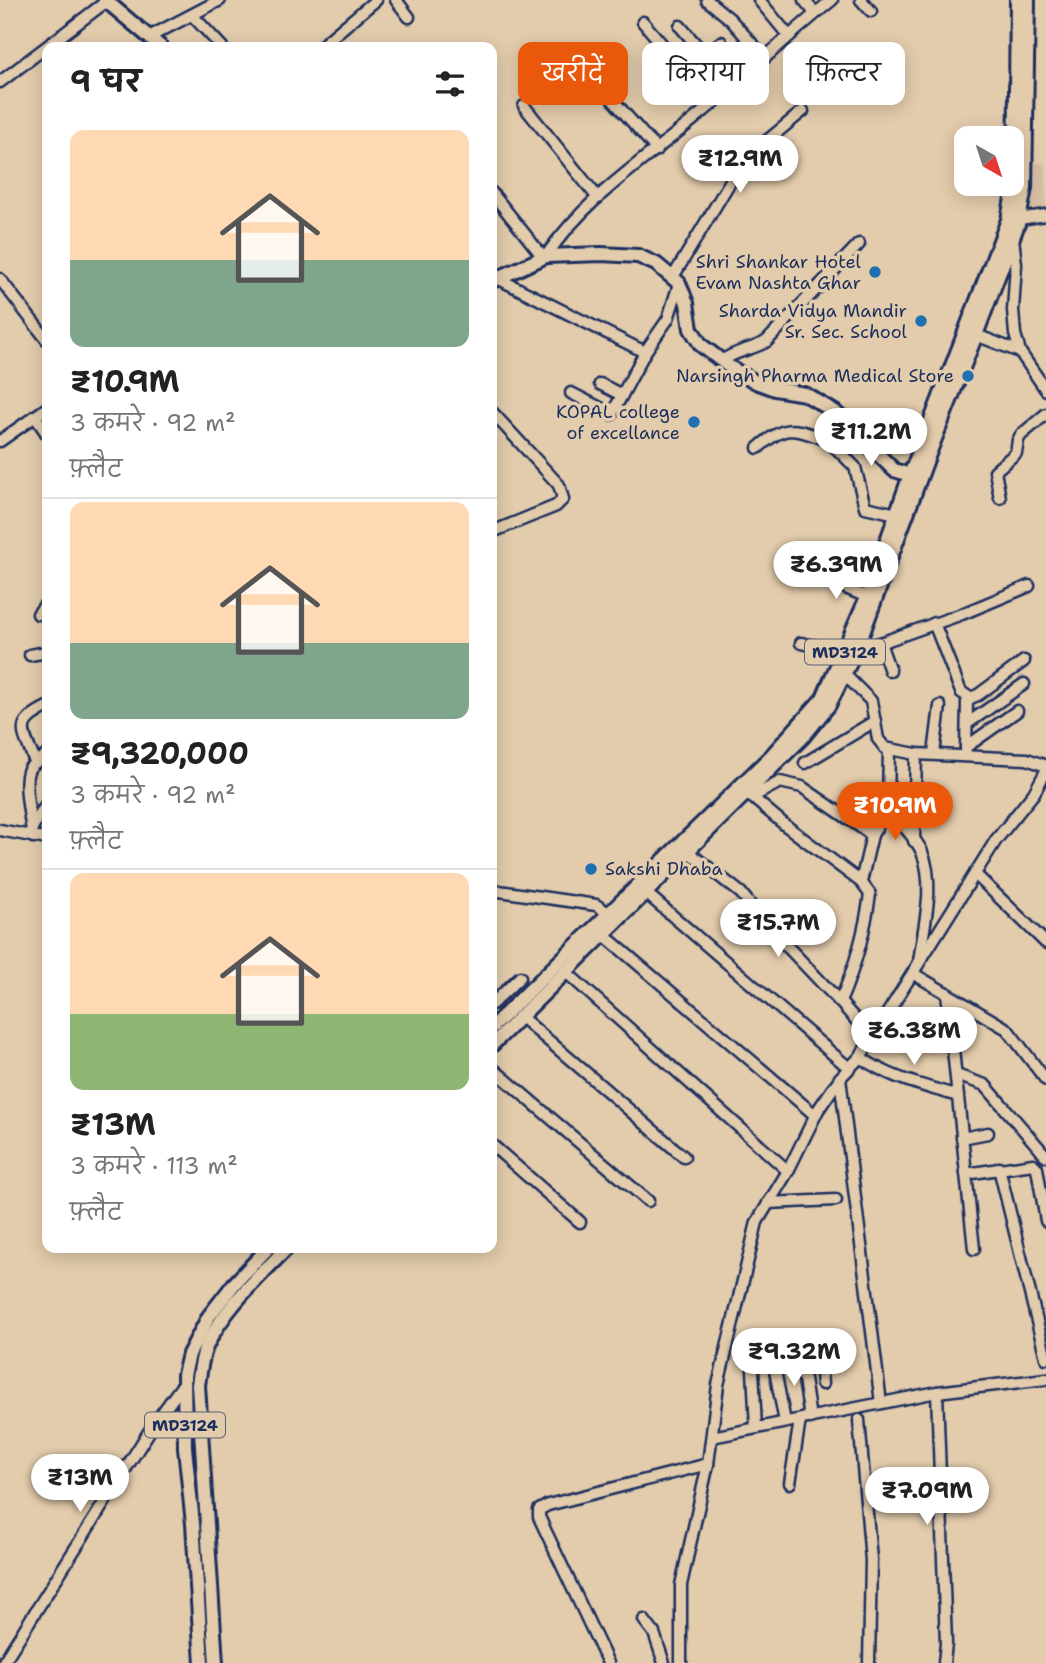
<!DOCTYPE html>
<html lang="hi">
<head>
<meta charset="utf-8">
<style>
	body { margin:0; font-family:"Shantell Sans","Playpen Sans Deva",sans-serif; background:#f6f6f6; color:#222; height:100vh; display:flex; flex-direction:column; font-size:26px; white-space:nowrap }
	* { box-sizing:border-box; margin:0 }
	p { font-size:23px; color:#767676 }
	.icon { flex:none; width:38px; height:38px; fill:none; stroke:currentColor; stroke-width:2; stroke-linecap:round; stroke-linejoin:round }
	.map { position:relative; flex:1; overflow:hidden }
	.details { position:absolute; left:42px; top:42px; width:455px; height:1211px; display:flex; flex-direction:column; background:#fff; border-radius:14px; box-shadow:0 4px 18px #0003 }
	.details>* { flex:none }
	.banner { position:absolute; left:518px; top:42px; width:422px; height:63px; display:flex; gap:14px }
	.needle { width:46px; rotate:141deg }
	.controls { position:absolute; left:954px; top:126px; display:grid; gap:14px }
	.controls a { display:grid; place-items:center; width:70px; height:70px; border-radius:14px; background:#fff; box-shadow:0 4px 18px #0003; font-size:35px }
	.price { position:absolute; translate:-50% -60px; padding:0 16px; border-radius:24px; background:#fff; color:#222; font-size:23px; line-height:46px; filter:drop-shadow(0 2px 4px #0008) }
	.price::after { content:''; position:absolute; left:50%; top:42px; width:21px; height:16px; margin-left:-10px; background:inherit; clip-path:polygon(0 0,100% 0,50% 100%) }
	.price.selected { background:#ea580c; color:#fff }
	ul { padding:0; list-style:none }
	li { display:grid; align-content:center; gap:14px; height:371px; padding:0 28px }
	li+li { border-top:2px solid #e0e0e0 }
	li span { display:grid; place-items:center; height:217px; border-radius:14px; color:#555 }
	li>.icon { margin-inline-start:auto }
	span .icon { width:126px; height:126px; fill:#fffc; stroke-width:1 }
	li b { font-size:30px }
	h2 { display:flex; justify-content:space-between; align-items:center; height:84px; padding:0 28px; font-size:30px }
	.tag { padding:0 24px; border-radius:14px; background:#fff; box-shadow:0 4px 18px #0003; font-size:24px; line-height:63px }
	.tag.selected { background:#ea580c; color:#fff }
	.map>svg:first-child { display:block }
	.built { fill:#d4bda2 }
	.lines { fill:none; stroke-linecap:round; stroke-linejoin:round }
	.minor-casing { stroke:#1b2f5e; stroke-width:15 }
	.major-casing { stroke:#1b2f5e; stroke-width:18 }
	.minor { stroke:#e3ccac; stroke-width:10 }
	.major { stroke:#e3ccac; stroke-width:12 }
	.poi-dot { fill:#1f6fb2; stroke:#e3ccac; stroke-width:2.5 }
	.labels { text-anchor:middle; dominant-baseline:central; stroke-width:7; stroke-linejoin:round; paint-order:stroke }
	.shield { fill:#e3ccac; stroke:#575e75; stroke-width:2 }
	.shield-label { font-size:16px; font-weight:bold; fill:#1b2f5e }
	.poi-label { font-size:18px; fill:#1b2f5e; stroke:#e3ccac; text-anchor:end }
</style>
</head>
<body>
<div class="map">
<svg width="1046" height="1663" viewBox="0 0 1046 1663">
	<rect width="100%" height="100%" fill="#e3ccac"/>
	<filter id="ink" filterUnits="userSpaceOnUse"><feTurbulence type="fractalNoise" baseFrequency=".0143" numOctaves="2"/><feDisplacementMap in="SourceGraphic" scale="14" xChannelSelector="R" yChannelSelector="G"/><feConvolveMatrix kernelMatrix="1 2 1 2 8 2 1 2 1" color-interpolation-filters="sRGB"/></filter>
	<g filter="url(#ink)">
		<!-- built -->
		<polygon class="built" points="1025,162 1046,164 1046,222 1021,228"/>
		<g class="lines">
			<!-- minor casing -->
			<g class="minor-casing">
				<g id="minor">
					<polyline points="396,0 409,17"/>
					<polyline points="707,0 730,19 764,57"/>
					<polyline points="759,0 788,35"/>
					<polyline points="804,0 815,13"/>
					<polyline points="861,0 871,11"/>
					<polyline points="192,15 222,47"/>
					<polyline points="643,22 712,103"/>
					<polyline points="680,26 705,55"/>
					<polyline points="149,37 220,0"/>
					<polyline points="320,47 376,0"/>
					<polyline points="574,56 657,150"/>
					<polyline points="685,71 721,42"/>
					<polyline points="0,82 107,1"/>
					<polyline points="652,85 677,62"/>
					<polyline points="524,106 598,198"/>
					<polyline points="492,193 543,257"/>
					<polyline points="1019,219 1046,215"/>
					<polyline points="1013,238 1016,264 1013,310 1015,334 1020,352 1046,390"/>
					<path d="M 546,256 C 585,198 646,159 699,115 C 744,78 786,37 832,0"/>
					<polyline points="673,277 739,167 752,153 803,111"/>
					<polyline points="497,278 645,352"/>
					<polyline points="0,279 47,340"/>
					<polyline points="976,335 1020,352"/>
					<path d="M 722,361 C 736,350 753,350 767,341 L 859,244"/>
					<polyline points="600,384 622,395"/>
					<polyline points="571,393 612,414 645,352 668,319 679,284"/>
					<polyline points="492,412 559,485 563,499 556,506 492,532"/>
					<polyline points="35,416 47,434"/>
					<polyline points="828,440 855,467 865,507 897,514"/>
					<polyline points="0,441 47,408"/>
					<path d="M 758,448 C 787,422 794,429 828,440 L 847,422"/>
					<polyline points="1000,498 995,471 1016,453 1018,440 1021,435 1046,414"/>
					<polyline points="817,576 867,597"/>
					<polyline points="38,614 47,602"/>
					<polyline points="934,623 961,692 970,698 978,695 1024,661"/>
					<polyline points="801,643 844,652 880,643 962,614 1029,586"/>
					<polyline points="880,643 890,671"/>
					<polyline points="30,655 47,652"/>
					<polyline points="845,675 871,701 878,739 885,748 916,754 1027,759 1046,766"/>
					<polyline points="968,723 1024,684"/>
					<polyline points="966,747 1017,711"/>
					<polyline points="966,749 967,702 970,698"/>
					<polyline points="934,754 940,706"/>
					<path d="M 35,762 C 24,732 12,724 47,707"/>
					<polyline points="805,763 875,721"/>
					<polyline points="746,792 785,825 861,882"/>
					<polyline points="752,797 780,782 802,787 872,835"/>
					<path d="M 888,808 C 898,821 915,836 922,852 C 936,885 923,928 919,962"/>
					<polyline points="32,828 47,803"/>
					<polyline points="0,830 47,839"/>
					<path d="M 33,837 C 31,821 22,782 29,769 C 33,763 41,759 47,755"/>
					<polyline points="914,841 916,754"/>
					<polyline points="687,851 741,893 764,922 840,1002"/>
					<polyline points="975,874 1046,943"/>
					<polyline points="492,890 596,905 613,916"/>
					<polyline points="646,893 849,1068"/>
					<polyline points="604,935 815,1115"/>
					<polyline points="566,972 788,1171"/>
					<polyline points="914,974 1007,1029 1046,1080"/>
					<polyline points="947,993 974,1249"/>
					<polyline points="492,1004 520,977"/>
					<polyline points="521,1017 684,1157"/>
					<path d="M 872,1038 L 840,1002 C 855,967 865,932 870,894 L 861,882 L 872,835 L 888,808 L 889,749"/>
					<path d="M 860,1057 C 891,1079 922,1085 958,1096"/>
					<polyline points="492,1068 648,1201"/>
					<polyline points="956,1075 985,1085 1046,1156"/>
					<polyline points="840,1078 881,1403"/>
					<polyline points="962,1138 988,1133"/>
					<polyline points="492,1145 580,1222"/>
					<polyline points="999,1168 1046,1358"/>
					<polyline points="966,1174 1033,1164 1037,1168 1046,1221"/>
					<polyline points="768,1203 836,1200"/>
					<polyline points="818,1344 822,1384"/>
					<polyline points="773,1360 785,1422"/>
					<polyline points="753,1370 756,1428"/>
					<polyline points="937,1392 946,1643 944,1663"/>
					<polyline points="810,1418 802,1366 805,1361 820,1358"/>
					<polyline points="859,1420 871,1560 869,1663"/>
					<polyline points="712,1437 937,1392 1046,1379"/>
					<polyline points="790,1483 800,1420"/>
					<polyline points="644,1620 654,1633 664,1663"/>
					<polyline points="3,1663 152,1427 184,1383"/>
					<polyline points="608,1663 539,1517 539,1510 548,1505 708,1464"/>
					<polyline points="681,1663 681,1585 708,1464 718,1385 757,1222 788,1171 818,1110 840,1078 860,1057 996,840 1034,793 1046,771"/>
				</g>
			</g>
			<!-- major casing -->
			<g class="major-casing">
				<g id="major">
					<polyline points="105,0 161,47"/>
					<polyline points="492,281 546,256 601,254 638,256 656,264 679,283 687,303 691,329 701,345 731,368 756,382 775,389 805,394 835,412 894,470 910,475"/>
					<polyline points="492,1027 771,756 823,698 867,597 910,475 1008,220 1015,181 1017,0"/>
					<polyline points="492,1045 803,737 829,705 857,649 929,454 976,335 1018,224 1025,188 1028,0"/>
					<polyline points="202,1663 193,1524 185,1448 184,1375 189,1354 209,1316 234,1284 268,1248"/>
					<path d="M 216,1663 L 198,1385 C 200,1373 201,1359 206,1347 C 224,1308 258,1278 287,1248"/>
				</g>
			</g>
			<!-- minor -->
			<use href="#minor" class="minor"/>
			<!-- major -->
			<use href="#major" class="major"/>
		</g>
	</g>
	<!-- markers -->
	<g class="poi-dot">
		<circle cx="875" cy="272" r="7"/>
		<circle cx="921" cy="321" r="7"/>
		<circle cx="968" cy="376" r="7"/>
		<circle cx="694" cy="422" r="7"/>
		<circle cx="591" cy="869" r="7"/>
	</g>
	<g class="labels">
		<!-- shield labels -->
		<g class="shield">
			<rect x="805" y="639.5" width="80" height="25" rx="5"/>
			<rect x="145" y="1412.5" width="80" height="25" rx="5"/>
		</g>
		<g class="shield-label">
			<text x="845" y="652">MD3124</text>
			<text x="185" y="1425">MD3124</text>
		</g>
		<!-- poi labels -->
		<g class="poi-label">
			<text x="861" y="262">Shri Shankar Hotel<tspan x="861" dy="21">Evam Nashta Ghar</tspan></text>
			<text x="907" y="311">Sharda Vidya Mandir<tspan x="907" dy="21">Sr. Sec. School</tspan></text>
			<text x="954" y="376">Narsingh Pharma Medical Store</text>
			<text x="680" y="412">KOPAL college<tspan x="680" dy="21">of excellance</tspan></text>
			<text x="605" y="869" text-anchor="start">Sakshi Dhaba</text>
		</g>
	</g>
</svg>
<div class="controls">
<a><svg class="needle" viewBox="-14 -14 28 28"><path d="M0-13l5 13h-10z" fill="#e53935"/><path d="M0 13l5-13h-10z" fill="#767676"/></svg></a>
</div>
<b class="price" style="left:740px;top:195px">₹12.9M</b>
<b class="price" style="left:871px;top:468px">₹11.2M</b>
<b class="price" style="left:836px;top:601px">₹6.39M</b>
<b class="price selected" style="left:895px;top:842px">₹10.9M</b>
<b class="price" style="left:778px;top:959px">₹15.7M</b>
<b class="price" style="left:914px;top:1067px">₹6.38M</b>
<b class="price" style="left:794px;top:1388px">₹9.32M</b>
<b class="price" style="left:80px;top:1514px">₹13M</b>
<b class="price" style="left:927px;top:1527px">₹7.09M</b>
<div class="banner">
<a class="tag selected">खरीदें</a>
<a class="tag">किराया</a>
<a class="tag">फ़िल्टर</a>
</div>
<section class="details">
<h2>9 घर<svg class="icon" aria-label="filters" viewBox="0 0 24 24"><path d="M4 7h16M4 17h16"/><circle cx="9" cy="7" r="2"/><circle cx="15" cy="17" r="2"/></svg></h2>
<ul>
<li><span style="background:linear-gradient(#ffd9b3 60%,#7fa58c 0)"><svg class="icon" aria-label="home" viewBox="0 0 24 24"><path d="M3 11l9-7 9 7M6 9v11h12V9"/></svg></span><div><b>₹10.9M</b><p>3 कमरे · 92 m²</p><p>फ़्लैट</p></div></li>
<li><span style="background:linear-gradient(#ffd9b3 65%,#7fa58c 0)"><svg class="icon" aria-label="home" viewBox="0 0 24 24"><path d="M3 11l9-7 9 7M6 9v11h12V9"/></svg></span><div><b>₹9,320,000</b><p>3 कमरे · 92 m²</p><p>फ़्लैट</p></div></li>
<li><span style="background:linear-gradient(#ffd9b3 65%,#8fb573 0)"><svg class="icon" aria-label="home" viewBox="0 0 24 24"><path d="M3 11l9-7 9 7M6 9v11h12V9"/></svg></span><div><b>₹13M</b><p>3 कमरे · 113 m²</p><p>फ़्लैट</p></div></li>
</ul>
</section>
</div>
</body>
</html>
